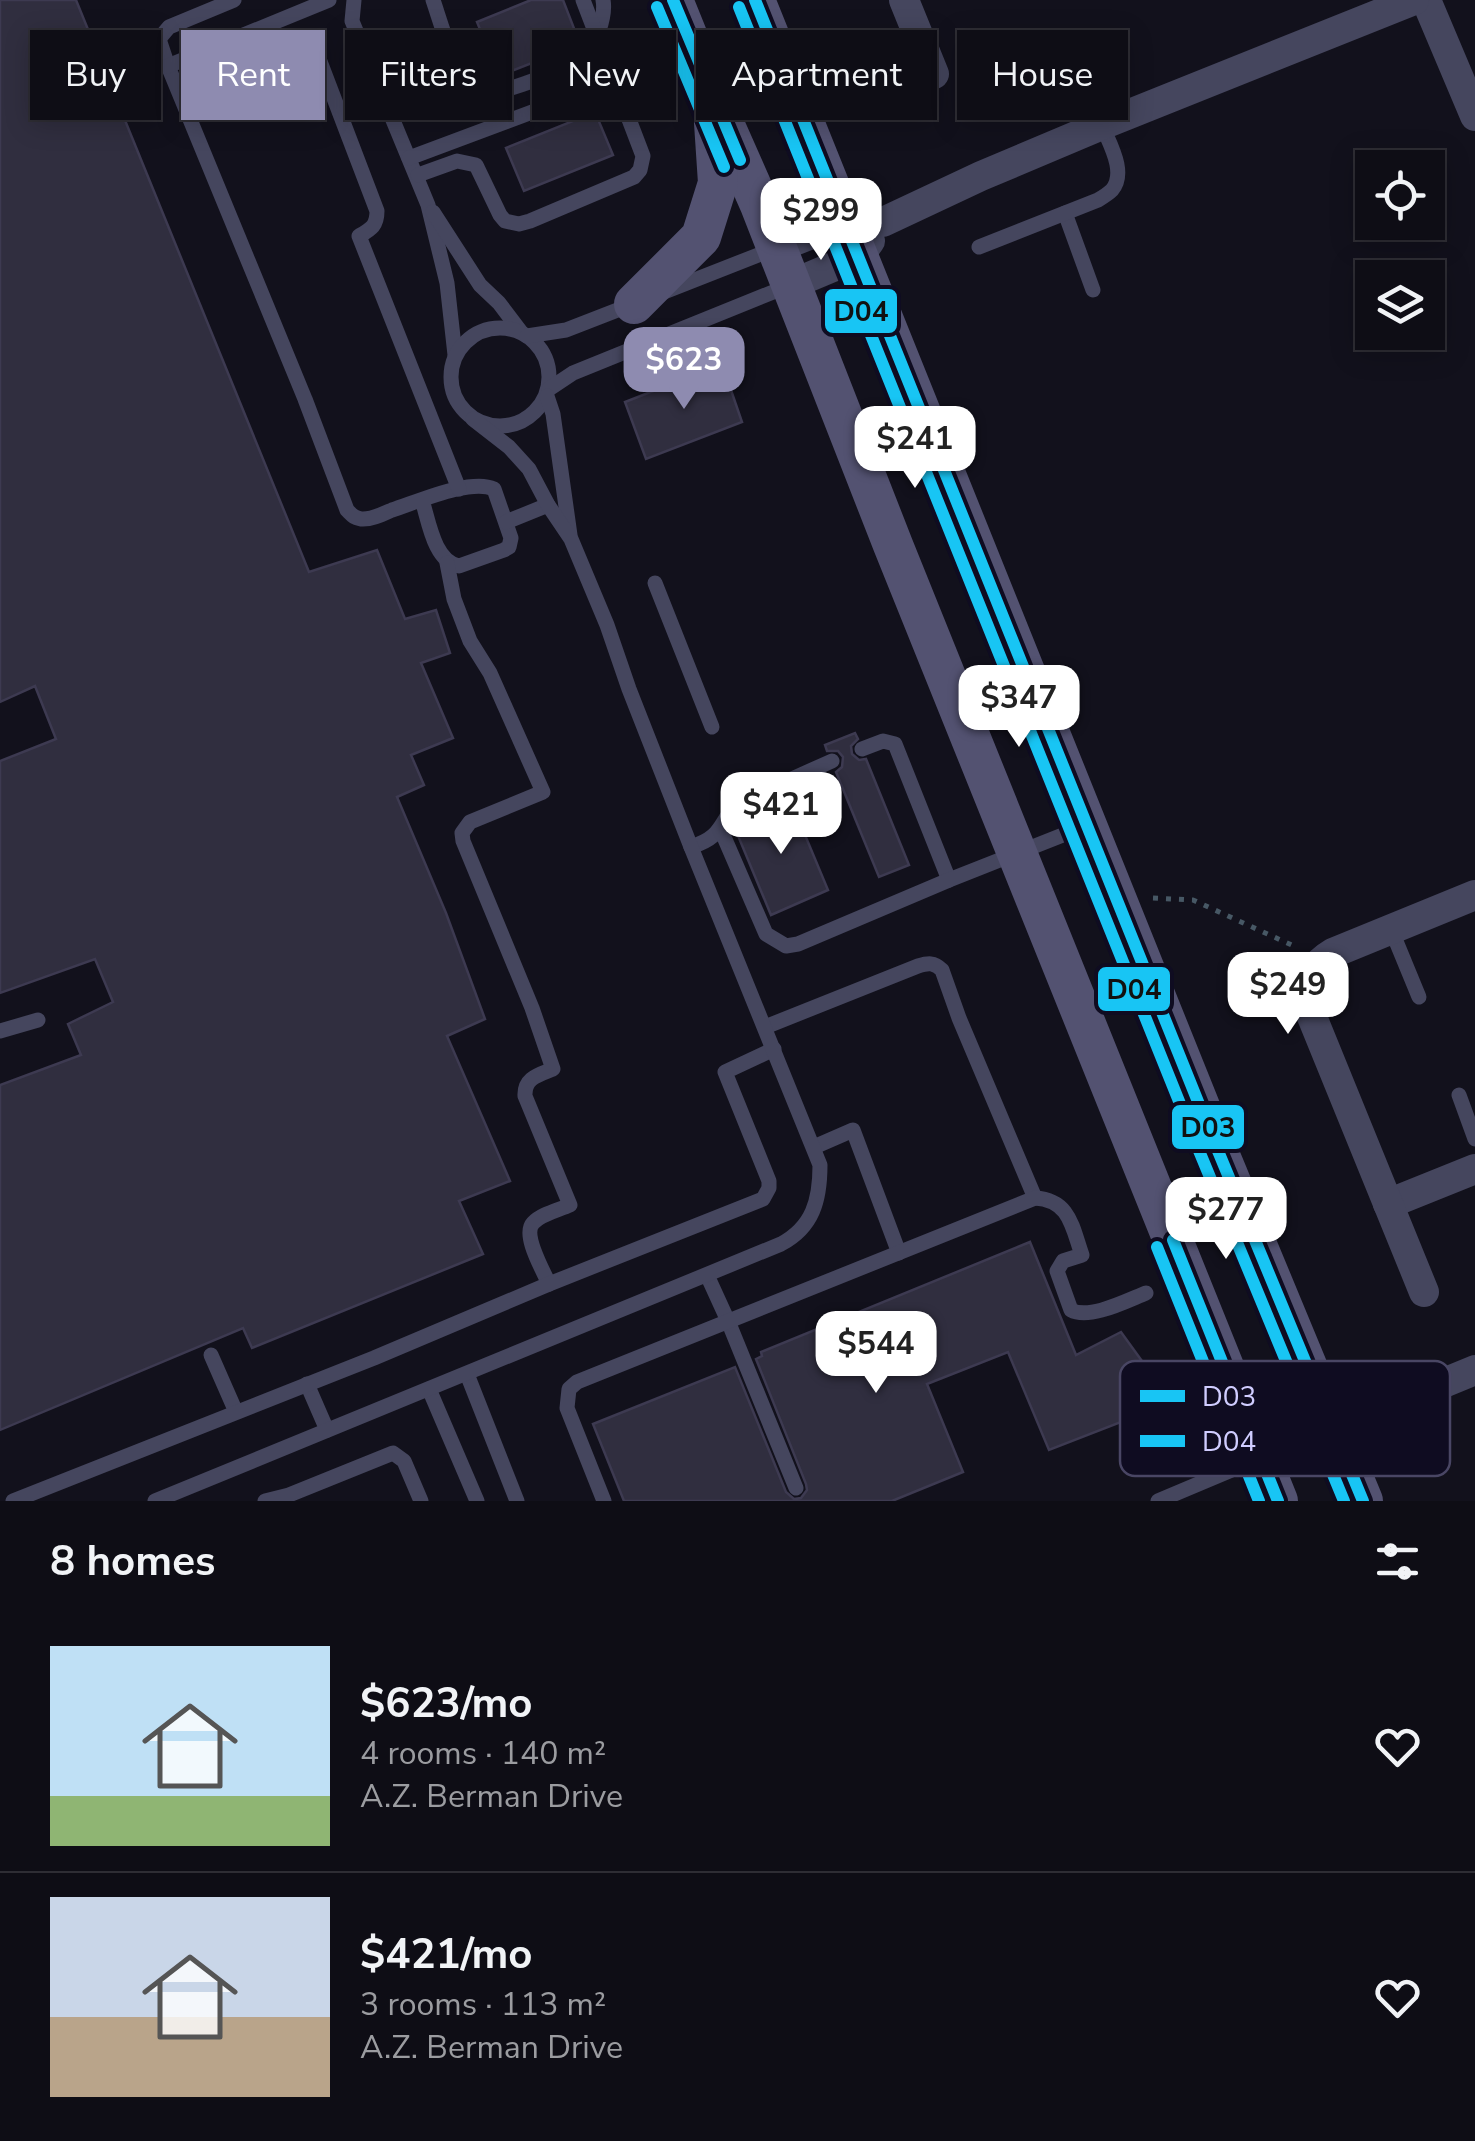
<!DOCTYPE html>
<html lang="en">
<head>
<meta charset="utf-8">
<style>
	body { margin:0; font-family:"Nunito Sans",sans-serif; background:#1c1b22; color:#f1f3f6; height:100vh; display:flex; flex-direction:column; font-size:38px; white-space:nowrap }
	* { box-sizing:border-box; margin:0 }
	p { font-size:32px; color:#9b9ca0 }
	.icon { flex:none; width:55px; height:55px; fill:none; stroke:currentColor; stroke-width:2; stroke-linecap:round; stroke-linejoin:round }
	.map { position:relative; height:1501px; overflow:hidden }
	.sheet { display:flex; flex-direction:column; background:#0e0d15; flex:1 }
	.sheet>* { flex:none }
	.hud { position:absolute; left:30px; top:30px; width:1415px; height:90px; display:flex; gap:20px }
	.controls { position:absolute; left:1355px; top:150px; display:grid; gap:20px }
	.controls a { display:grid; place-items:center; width:90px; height:90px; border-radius:0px; background:#0e0d15; box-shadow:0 5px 25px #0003,0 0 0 2px #2e2d34; font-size:50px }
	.price { position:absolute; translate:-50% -85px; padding:0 22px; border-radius:20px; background:#fff; color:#222; font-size:32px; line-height:65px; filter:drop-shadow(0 2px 5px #0008) }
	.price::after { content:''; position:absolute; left:50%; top:60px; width:30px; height:22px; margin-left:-15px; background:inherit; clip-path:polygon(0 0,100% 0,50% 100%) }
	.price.current { background:#8e8bb0; color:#fff }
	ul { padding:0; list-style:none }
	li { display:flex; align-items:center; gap:30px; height:250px; padding:0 50px }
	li+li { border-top:2px solid #2e2d34 }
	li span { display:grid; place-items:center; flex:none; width:280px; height:200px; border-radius:0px; color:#555 }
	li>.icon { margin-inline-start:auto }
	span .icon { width:120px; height:120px; fill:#fffc; stroke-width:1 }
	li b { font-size:42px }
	h2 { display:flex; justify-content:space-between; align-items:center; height:120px; padding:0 50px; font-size:42px }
	.pill { padding:0 35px; border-radius:0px; background:#0e0d15; box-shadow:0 5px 25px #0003,0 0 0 2px #2e2d34; font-size:35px; line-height:90px }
	.pill.current { background:#8e8bb0; color:#fff }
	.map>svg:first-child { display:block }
	.building { fill:#302e3f; stroke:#3d3a51; stroke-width:2.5 }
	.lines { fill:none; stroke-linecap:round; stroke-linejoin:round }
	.path { stroke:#475865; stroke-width:5; stroke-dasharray:5 8; stroke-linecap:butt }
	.service { stroke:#45465e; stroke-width:15 }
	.minor { stroke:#45465e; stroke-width:30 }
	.secondary { stroke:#535271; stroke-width:40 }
	.bus-1-casing { stroke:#0f0c21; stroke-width:20 }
	.bus-2-casing { stroke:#0f0c21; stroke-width:20 }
	.bus-1 { stroke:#18c5f4; stroke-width:12 }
	.bus-2 { stroke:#18c5f4; stroke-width:12 }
	.key { fill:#0f0c21; stroke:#494664; stroke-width:2.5 }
	.key-label { font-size:28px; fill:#d0cdff }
	.line-badge { stroke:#0f0c21; stroke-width:4 }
	.pale-badge-label { font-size:28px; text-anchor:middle; font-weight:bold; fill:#111 }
</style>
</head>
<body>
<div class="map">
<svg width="1475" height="1501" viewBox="0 0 1475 1501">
	<rect width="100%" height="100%" fill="#12111c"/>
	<!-- building -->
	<g class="building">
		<polygon points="0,0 76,0 309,572 377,550 405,619 436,610 450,653 421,663 453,738 411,755 424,785 397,797 446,913 485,1019 447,1036 510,1181 459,1201 483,1254 252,1348 243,1328 0,1430 0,1085 81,1055 68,1024 113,1002 95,959 0,993 0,761 56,739 35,686 0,702"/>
		<polygon points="531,0 563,0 575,31 560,52 499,76 477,22"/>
		<polygon points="595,112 613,155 524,191 506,148"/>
		<polygon points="722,364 742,422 646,459 625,402"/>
		<polygon points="855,733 858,739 851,746 852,754 859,760 866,759 909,865 879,877 836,772 842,767 843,757 838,751 827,751 825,745"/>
		<polygon points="790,799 828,890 771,915 734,826 737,822"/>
		<polygon points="1030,1242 1076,1355 1121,1332 1147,1368 1152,1410 1049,1450 1008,1352 927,1384 963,1472 892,1501 624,1501 593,1424 735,1367 786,1492 794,1499 801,1498 807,1490 806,1484 756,1359 762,1356 761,1352"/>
	</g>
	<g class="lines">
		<!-- path -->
		<polyline class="path" points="1153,898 1193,900 1296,947"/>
		<!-- service -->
		<g class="service">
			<path d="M 234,0 L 169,27 L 159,39 L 168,66 L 305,399 L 347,510 C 353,516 353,517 361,519 C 371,520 383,514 392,510 C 417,502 471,478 494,489 L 511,538 L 509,547 L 504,550 L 459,566 C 434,561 429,522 422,500"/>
			<polyline points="354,0 352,21 428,205 447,283 455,355"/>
			<path d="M 433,0 C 441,23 453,71 473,84 C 480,88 488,91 495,91 C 511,91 571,67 583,57 C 596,47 606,15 603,0"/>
			<polyline points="583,0 596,34"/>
			<polyline points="168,66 329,0"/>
			<path d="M 224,80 L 294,50 L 304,47 L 316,51 L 377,211 C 377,226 371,229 359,236 L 459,489"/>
			<polyline points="409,158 599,87 615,92 622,101 643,156 640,170 634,177 530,221 519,224 505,221 500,215 476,165 457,161 418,175"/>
			<polyline points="433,212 480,285 499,303 521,332"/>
			<polyline points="1065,213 1093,290"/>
			<path d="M 979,247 L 1098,200 C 1103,197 1108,194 1112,190 C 1127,172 1109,143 1102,125"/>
			<polyline points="664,292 776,248"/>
			<circle cx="500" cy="377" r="49"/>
			<polyline points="527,336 566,330 633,304"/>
			<polyline points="549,389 573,373 788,286"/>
			<polyline points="547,396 553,414 570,535"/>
			<polyline points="506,522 548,505"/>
			<path d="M 447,563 L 454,599 L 470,641 L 490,673 L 543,792 L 470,822 L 462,833 L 463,841 L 532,1008 L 553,1069 C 538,1075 524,1078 525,1096 L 570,1205 C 559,1210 541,1214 533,1223 C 522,1235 543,1270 549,1284"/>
			<polyline points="655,583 712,727"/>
			<polyline points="862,749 883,741 895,744 949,880"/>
			<polyline points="721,830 766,934 786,946 798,944 949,880 1083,827"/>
			<path d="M 691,847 C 722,837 718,826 736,804 L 832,761"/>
			<polyline points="1391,929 1419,997"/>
			<path d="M 765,1027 L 918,966 C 928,963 934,962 942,970 L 959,1018 L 1035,1198"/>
			<polyline points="0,1031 38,1020"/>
			<polyline points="1459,1095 1475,1139"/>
			<polyline points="814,1147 853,1130 899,1253"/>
			<polyline points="707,1275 728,1321 796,1488"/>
			<polyline points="211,1355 236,1412"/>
			<polyline points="467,1374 517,1501"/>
			<polyline points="307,1384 327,1430"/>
			<polyline points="429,1389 477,1501"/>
			<polyline points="13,1501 374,1358 549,1284 763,1199 769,1188 769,1181 725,1072 774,1049"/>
			<path d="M 155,1501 L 781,1244 C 813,1227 820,1200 820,1165 L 691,847 L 629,689 L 607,625 L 571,539 L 548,505 L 529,469 L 509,447 L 473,419"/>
			<polyline points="265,1501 289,1495 393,1453 404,1461 421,1501"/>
			<path d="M 604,1501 L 567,1408 L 569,1389 L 577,1382 L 1035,1198 C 1070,1200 1072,1227 1082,1255 L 1063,1261 L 1057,1271 L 1071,1310 C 1089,1320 1126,1301 1146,1293"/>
			<polyline points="1158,1501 1260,1458"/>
		</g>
		<!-- minor -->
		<g class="minor">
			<polyline points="904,0 934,74"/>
			<polyline points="1426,0 1475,116"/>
			<polyline points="776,248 845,221 883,222 981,176 1102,125 1414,0"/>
			<polyline points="790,285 859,256 870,241"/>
			<polyline points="1388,1204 1475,1169"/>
			<path d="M 1424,1292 L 1308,1007 C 1304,983 1311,966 1333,953 L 1475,895"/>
			<polyline points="1261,1458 1475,1370"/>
		</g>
		<!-- secondary -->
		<g class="secondary">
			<polyline points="673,0 711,94 760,205 893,545 1278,1501"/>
			<polyline points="755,0 1211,1134 1363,1501"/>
			<polyline points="634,304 701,237 718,183 714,123"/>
		</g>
		<!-- bus-1 casing -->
		<g class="bus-1-casing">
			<g id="bus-1">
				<polyline points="673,0 740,160"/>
				<polyline points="755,0 1211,1134 1363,1501"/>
				<polyline points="1173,1240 1278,1501"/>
			</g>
		</g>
		<!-- bus-2 casing -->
		<g class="bus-2-casing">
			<g id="bus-2">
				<polyline points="657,7 724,167"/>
				<polyline points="739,7 1195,1141 1344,1501"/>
				<polyline points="1157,1247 1259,1501"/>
			</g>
		</g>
		<!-- bus-1 -->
		<use href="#bus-1" class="bus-1"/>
		<!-- bus-2 -->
		<use href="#bus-2" class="bus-2"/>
	</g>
	<!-- legend -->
	<rect x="1120" y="1361" width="330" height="115" rx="15" class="key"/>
	<rect x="1140" y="1390" width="45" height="12" fill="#18c5f4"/>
	<rect x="1140" y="1435" width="45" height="12" fill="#18c5f4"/>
	<g class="key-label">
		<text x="1202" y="1406">D03</text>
		<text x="1202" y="1451">D04</text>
	</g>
	<g class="line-badge">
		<rect x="823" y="287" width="76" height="48" rx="10" fill="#18c5f4"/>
		<rect x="1096" y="965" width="76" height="48" rx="10" fill="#18c5f4"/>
		<rect x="1170" y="1103" width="76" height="48" rx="10" fill="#18c5f4"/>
	</g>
	<g class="pale-badge-label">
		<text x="861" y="321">D04</text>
		<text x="1134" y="999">D04</text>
		<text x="1208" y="1137">D03</text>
	</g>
</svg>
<div class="controls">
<a><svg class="icon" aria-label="locate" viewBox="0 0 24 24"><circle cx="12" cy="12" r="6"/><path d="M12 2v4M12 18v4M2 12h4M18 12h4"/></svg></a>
<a><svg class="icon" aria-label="layers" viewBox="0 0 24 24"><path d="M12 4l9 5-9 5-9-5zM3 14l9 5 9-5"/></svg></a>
</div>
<b class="price" style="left:821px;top:263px">$299</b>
<b class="price current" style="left:684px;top:412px">$623</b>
<b class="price" style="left:915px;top:491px">$241</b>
<b class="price" style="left:1019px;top:750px">$347</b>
<b class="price" style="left:781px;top:857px">$421</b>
<b class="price" style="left:1288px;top:1037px">$249</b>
<b class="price" style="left:1226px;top:1262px">$277</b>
<b class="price" style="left:876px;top:1396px">$544</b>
<div class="hud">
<a class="pill">Buy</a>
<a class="pill current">Rent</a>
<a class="pill">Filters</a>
<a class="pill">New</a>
<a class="pill">Apartment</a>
<a class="pill">House</a>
</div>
</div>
<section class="sheet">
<h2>8 homes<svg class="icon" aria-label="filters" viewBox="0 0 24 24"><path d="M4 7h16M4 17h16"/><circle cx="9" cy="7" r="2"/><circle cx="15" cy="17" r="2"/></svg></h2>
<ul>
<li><span style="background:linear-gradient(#bfe0f5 75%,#8fb573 0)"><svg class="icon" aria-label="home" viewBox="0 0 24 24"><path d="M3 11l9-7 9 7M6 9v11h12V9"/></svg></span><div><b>$623/mo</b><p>4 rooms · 140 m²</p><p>A.Z. Berman Drive</p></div><svg class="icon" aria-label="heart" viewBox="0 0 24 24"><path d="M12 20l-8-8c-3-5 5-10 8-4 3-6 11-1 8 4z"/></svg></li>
<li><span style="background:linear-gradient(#c9d6e8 60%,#b9a48a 0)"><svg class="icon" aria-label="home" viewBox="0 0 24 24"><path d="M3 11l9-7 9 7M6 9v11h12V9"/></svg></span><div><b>$421/mo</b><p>3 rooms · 113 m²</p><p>A.Z. Berman Drive</p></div><svg class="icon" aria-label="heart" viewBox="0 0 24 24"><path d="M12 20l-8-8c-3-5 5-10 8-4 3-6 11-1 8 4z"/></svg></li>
</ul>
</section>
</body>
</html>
